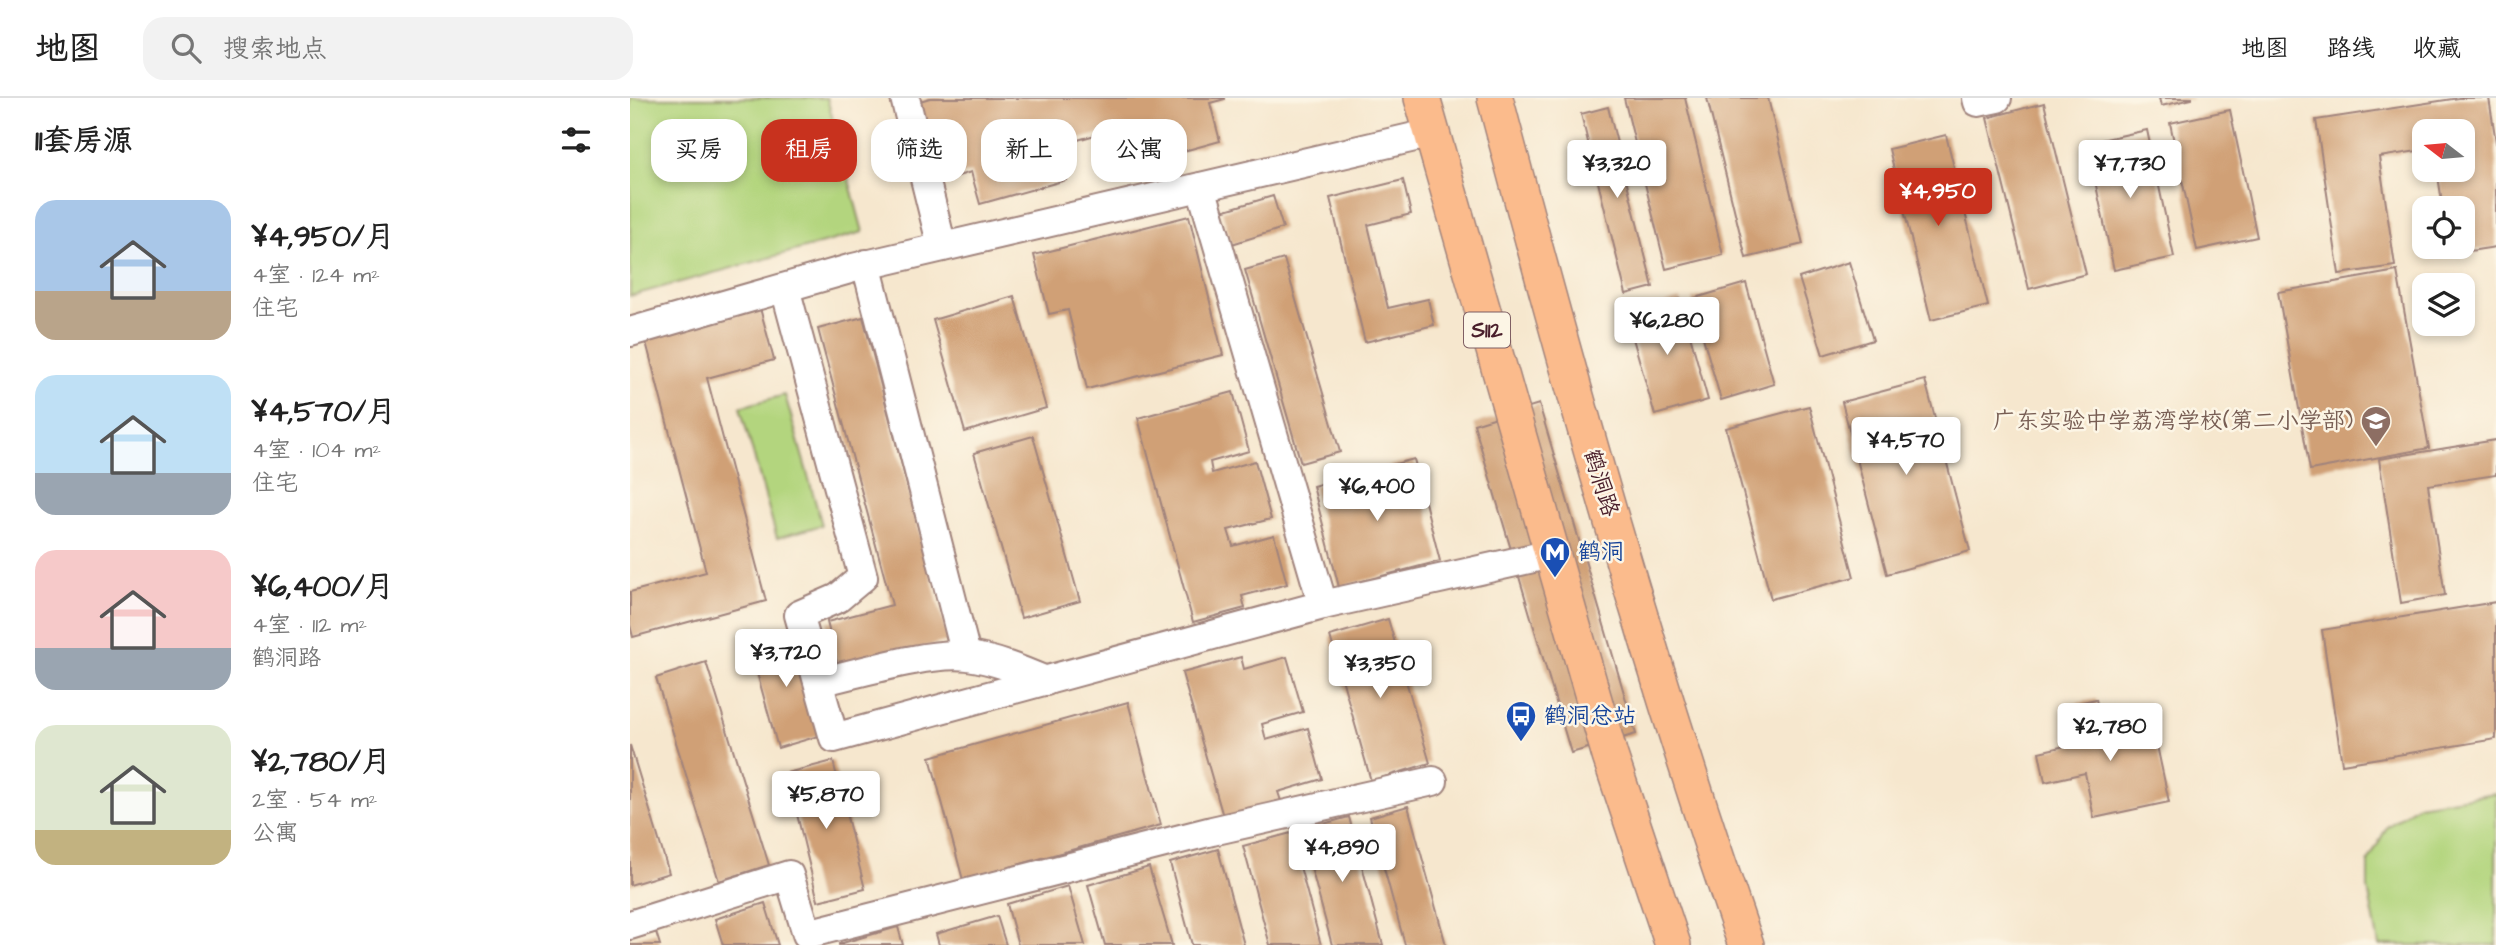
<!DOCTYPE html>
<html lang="zh">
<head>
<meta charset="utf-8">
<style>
	body { margin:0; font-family:"Architects Daughter","LXGW WenKai TC",sans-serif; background:#f2f2f2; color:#222; height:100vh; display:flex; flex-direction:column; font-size:26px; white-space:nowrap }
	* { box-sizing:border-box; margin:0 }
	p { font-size:23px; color:#767676 }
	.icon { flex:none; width:38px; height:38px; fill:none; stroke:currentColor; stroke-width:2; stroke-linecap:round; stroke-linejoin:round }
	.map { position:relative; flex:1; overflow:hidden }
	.panel { display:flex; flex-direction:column; background:#fff; width:630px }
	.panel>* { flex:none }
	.banner { position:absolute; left:21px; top:21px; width:665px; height:63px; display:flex; gap:14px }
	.needle { width:46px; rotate:286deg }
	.tools { position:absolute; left:1782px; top:21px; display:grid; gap:14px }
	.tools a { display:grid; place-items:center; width:63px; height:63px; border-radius:14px; background:#fff; box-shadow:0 4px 10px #0003; font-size:35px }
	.price { position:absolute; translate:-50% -60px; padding:0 16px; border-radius:7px; background:#fff; color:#222; font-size:23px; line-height:46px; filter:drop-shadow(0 2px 4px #0008) }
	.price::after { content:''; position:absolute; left:50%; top:42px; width:21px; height:16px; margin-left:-10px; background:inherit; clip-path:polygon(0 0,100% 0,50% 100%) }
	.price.selected { background:#c8321e; color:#fff }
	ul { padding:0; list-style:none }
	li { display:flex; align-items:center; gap:21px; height:175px; padding:0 35px }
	li span { display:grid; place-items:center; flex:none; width:196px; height:140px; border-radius:21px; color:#555 }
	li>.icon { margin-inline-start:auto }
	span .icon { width:84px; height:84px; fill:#fffc; stroke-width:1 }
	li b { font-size:30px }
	h2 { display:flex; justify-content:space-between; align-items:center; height:84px; padding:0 35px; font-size:30px }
	.chip { padding:0 24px; border-radius:21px; background:#fff; box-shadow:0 4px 10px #0003; font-size:24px; line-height:63px }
	.chip.selected { background:#c8321e; color:#fff }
	header { display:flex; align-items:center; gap:42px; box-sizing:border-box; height:98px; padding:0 35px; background:#fff; border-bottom:2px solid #e0e0e0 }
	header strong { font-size:33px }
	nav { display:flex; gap:38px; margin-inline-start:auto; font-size:24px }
	.search { width:490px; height:63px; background:#f2f2f2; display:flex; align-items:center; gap:18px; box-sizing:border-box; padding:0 24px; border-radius:21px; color:#767676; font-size:26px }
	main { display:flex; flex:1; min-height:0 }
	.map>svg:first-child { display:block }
	.green { fill:#b3d57e; stroke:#7e7a54; stroke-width:2 }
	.building { fill:#d0a076 }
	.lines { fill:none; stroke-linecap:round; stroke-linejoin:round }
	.minor-casing { stroke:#a0837c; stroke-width:32 }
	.major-casing { stroke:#a0837c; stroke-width:38 }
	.minor { stroke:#fff; stroke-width:28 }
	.major { stroke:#fbbb8c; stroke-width:35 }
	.labels { text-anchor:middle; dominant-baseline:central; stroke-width:5; stroke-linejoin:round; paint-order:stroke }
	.shield { fill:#fcf5e5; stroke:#7f5f63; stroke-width:2 }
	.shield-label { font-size:21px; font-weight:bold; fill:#4a1f2b }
	.education-label { font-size:23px; fill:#785e54; stroke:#fcf5e5; text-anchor:end }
	.street-label { font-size:23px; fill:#4a1f2b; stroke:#fcf5e5 }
	.transit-label { font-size:23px; fill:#164399; stroke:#fcf5e5; text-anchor:start }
</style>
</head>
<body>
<header>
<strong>地图</strong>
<div class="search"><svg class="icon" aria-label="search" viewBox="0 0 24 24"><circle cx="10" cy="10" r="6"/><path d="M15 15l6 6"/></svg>搜索地点</div>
<nav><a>地图</a><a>路线</a><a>收藏</a></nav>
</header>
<main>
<section class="panel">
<h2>11套房源<svg class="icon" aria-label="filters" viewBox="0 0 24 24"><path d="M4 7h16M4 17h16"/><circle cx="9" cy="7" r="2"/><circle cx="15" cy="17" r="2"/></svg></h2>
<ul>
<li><span style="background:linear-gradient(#a9c7e8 65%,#b9a48a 0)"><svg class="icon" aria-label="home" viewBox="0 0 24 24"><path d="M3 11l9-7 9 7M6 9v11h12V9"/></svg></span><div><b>¥4,950/月</b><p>4室 · 124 m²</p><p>住宅</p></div></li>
<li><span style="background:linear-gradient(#bfe0f5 70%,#9aa5b1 0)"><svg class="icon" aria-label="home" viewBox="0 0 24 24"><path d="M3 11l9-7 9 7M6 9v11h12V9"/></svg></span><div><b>¥4,570/月</b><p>4室 · 104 m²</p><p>住宅</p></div></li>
<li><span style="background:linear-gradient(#f6c9c9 70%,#9aa5b1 0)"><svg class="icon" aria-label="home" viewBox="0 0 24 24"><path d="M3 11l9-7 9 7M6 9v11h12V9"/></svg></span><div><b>¥6,400/月</b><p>4室 · 112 m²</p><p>鹤洞路</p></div></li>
<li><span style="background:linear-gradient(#dfe7d0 75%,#c2b280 0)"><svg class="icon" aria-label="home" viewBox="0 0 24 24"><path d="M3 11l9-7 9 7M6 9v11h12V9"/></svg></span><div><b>¥2,780/月</b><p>2室 · 54 m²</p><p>公寓</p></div></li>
</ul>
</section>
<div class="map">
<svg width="1866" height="847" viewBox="0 0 1866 847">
	<rect width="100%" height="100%" fill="#fcf5e5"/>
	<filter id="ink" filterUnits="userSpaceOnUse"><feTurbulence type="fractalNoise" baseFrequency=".0143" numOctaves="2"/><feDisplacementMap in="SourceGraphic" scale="14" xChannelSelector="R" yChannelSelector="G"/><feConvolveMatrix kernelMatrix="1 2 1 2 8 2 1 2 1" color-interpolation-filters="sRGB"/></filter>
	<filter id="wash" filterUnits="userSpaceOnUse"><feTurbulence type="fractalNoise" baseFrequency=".00686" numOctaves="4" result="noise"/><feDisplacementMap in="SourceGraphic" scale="28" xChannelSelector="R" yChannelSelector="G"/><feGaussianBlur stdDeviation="1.57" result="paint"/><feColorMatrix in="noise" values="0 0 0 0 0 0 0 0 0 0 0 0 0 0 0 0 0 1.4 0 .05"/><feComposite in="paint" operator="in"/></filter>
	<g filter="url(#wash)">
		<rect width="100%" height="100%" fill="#f6e7ce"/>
		<!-- green -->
		<g class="green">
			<polygon points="0,0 197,0 233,134 0,198"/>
			<polygon points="155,297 192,427 147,440 110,309"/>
			<polygon points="1866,695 1866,847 1749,847 1738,791 1738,764 1757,729 1788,707"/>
		</g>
		<g id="blocks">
			<!-- building -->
			<g class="building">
				<polygon points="300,0 595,0 595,1 580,5 590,43 507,66 496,28 427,48 436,82 350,106 341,74 305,85 283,5"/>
				<polygon points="994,0 1055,0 1093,157 1036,171"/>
				<polygon points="1077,0 1138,0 1173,146 1116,160"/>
				<polygon points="1529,0 1562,0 1562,1 1531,8"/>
				<polygon points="1829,0 1859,0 1866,44 1866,149 1820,156 1819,149 1832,149 1832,110 1813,110 1807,72 1832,72 1832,33 1794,33 1794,52 1749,59 1765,168 1709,176 1686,22"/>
				<polygon points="1414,5 1456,176 1399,191 1357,20"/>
				<polygon points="978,9 1023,189 996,196 951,16"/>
				<polygon points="1600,12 1627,139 1567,152 1540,25"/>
				<polygon points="1517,32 1544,159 1484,172 1457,45"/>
				<polygon points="1316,37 1358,208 1301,222 1259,51"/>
				<polygon points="773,82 781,116 738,127 758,210 798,201 804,227 735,244 700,100"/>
				<polygon points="643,98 653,130 602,146 592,113"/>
				<polygon points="559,118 593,257 457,291 438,212 419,216 404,157"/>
				<polygon points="654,161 710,354 671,365 615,172"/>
				<polygon points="1219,164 1243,242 1193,257 1169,180"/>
				<polygon points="1767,173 1799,350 1680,372 1648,194"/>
				<polygon points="1116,185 1144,286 1091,302 1062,201"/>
				<polygon points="384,198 416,310 335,334 303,222"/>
				<polygon points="1050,201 1078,302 1025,317 996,216"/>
				<polygon points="130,210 144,262 77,280 136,503 3,539 0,527 0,494 76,474 15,240"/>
				<polygon points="233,219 318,543 209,572 197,524 262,507 188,231"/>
				<polygon points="1295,282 1340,453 1257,476 1212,304"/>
				<polygon points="603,294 619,353 580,364 582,375 625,363 641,421 598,432 603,448 644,437 657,486 612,498 615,510 563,524 508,320"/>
				<polygon points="909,306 1006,636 941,655 844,326"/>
				<polygon points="1179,308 1224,479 1141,501 1096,330"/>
				<polygon points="403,338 450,503 391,520 344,355"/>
				<polygon points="1866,342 1866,377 1798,387 1815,497 1771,505 1749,361"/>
				<polygon points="784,361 810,463 709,489 683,388"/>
				<polygon points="1866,504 1866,641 1712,666 1692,532"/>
				<polygon points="758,521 800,665 741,683 700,538"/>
				<polygon points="164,533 192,637 148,650 119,546"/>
				<polygon points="611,559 614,571 657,559 673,614 632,626 636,642 678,630 692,681 648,694 652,706 594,722 552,575"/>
				<polygon points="76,564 139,767 89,783 26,580"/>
				<polygon points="1466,601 1473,635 1522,624 1539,704 1464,720 1455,675 1415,684 1409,654 1448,645 1439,607"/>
				<polygon points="498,604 531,727 333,782 300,659"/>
				<polygon points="0,647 39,775 0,787"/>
				<polygon points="203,663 235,791 188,803 157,675"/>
				<polygon points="778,708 816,847 775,847 740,719"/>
				<polygon points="719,719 753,847 702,847 671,732"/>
				<polygon points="661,735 691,847 640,847 613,748"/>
				<polygon points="588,751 614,847 562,847 540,765"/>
				<polygon points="519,769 542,847 475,847 458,787"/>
				<polygon points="438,788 455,847 388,847 377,806"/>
				<polygon points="135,805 148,847 93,847 85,821"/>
				<polygon points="367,818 376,847 309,847 306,836"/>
				<polygon points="268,829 273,847 209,847 209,846"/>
				<polygon points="26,834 30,847 0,847 0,842"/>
			</g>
		</g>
	</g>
	<g filter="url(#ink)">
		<use href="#blocks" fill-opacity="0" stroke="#a0837c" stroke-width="2"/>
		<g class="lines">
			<!-- minor casing -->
			<g class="minor-casing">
				<g id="minor">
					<polyline points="275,0 312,149"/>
					<polyline points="1347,0 1348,4 1367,0"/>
					<polyline points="571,89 693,507 921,456"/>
					<polyline points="236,166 336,557"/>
					<polyline points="155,190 233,479 208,500 169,517 204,640 693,507"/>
					<polyline points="0,234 223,170 802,35"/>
					<path d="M 189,584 C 229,575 300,553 338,558 C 366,562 390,572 416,583"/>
					<polyline points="0,827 159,777 177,836 582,733 803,683"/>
				</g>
			</g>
			<!-- major casing -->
			<g class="major-casing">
				<g id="major">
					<polyline points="792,0 980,658 1043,847"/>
					<path d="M 865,0 C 940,285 1020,569 1116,847"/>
				</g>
			</g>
			<!-- minor -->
			<use href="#minor" class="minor"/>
			<!-- major -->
			<use href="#major" class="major"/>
		</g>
	</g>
	<!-- icons -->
	<defs>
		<g id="school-pin" transform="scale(1.575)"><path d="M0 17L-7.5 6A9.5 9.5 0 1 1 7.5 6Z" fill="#8d6e63" stroke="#fcf5e5"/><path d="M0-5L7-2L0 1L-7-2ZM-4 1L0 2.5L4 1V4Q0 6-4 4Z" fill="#fff"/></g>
		<g id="metro-pin" transform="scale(1.575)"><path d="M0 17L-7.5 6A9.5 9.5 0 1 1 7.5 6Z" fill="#1a4fb4" stroke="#fcf5e5"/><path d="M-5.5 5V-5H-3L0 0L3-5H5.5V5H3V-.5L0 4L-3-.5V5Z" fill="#fff"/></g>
		<g id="bus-pin" transform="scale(1.575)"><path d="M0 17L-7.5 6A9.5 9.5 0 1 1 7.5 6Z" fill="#1a4fb4" stroke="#fcf5e5"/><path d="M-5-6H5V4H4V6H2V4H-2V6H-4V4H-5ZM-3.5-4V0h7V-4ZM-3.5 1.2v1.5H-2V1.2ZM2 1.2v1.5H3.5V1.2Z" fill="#fff"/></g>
	</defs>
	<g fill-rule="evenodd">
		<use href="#school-pin" x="1746" y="323"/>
		<use href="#metro-pin" x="925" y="454"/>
		<use href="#bus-pin" x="891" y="618"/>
	</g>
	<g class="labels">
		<!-- shield labels -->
		<rect class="shield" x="834" y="214.5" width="46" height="35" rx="5"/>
		<g class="shield-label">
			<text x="857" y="232">S112</text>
		</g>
		<!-- education labels -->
		<g class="education-label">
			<text x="1723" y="323">广东实验中学荔湾学校(第二小学部)</text>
		</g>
		<!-- street labels -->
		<g class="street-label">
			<text transform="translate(971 385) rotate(73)">鹤洞路</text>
		</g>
		<!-- transit labels -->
		<g class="transit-label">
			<text x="948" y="454">鹤洞</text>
			<text x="914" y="618">鹤洞总站</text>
		</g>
	</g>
</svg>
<div class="tools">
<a><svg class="needle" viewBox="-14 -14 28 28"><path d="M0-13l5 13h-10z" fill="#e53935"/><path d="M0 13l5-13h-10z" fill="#767676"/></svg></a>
<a><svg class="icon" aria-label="locate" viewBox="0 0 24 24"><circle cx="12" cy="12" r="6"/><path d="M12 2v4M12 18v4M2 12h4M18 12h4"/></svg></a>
<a><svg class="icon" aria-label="layers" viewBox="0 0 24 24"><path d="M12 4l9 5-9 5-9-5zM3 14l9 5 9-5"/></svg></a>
</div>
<b class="price" style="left:987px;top:102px">¥3,320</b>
<b class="price" style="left:1500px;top:102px">¥7,730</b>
<b class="price selected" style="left:1308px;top:130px">¥4,950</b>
<b class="price" style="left:1037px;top:259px">¥6,280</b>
<b class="price" style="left:1276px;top:379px">¥4,570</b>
<b class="price" style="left:747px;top:425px">¥6,400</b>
<b class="price" style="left:156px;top:591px">¥3,720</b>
<b class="price" style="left:750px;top:602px">¥3,350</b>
<b class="price" style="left:1480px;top:665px">¥2,780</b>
<b class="price" style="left:196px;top:733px">¥5,870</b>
<b class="price" style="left:712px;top:786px">¥4,890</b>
<div class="banner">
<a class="chip">买房</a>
<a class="chip selected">租房</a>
<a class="chip">筛选</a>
<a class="chip">新上</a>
<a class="chip">公寓</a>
</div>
</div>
</main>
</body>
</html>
